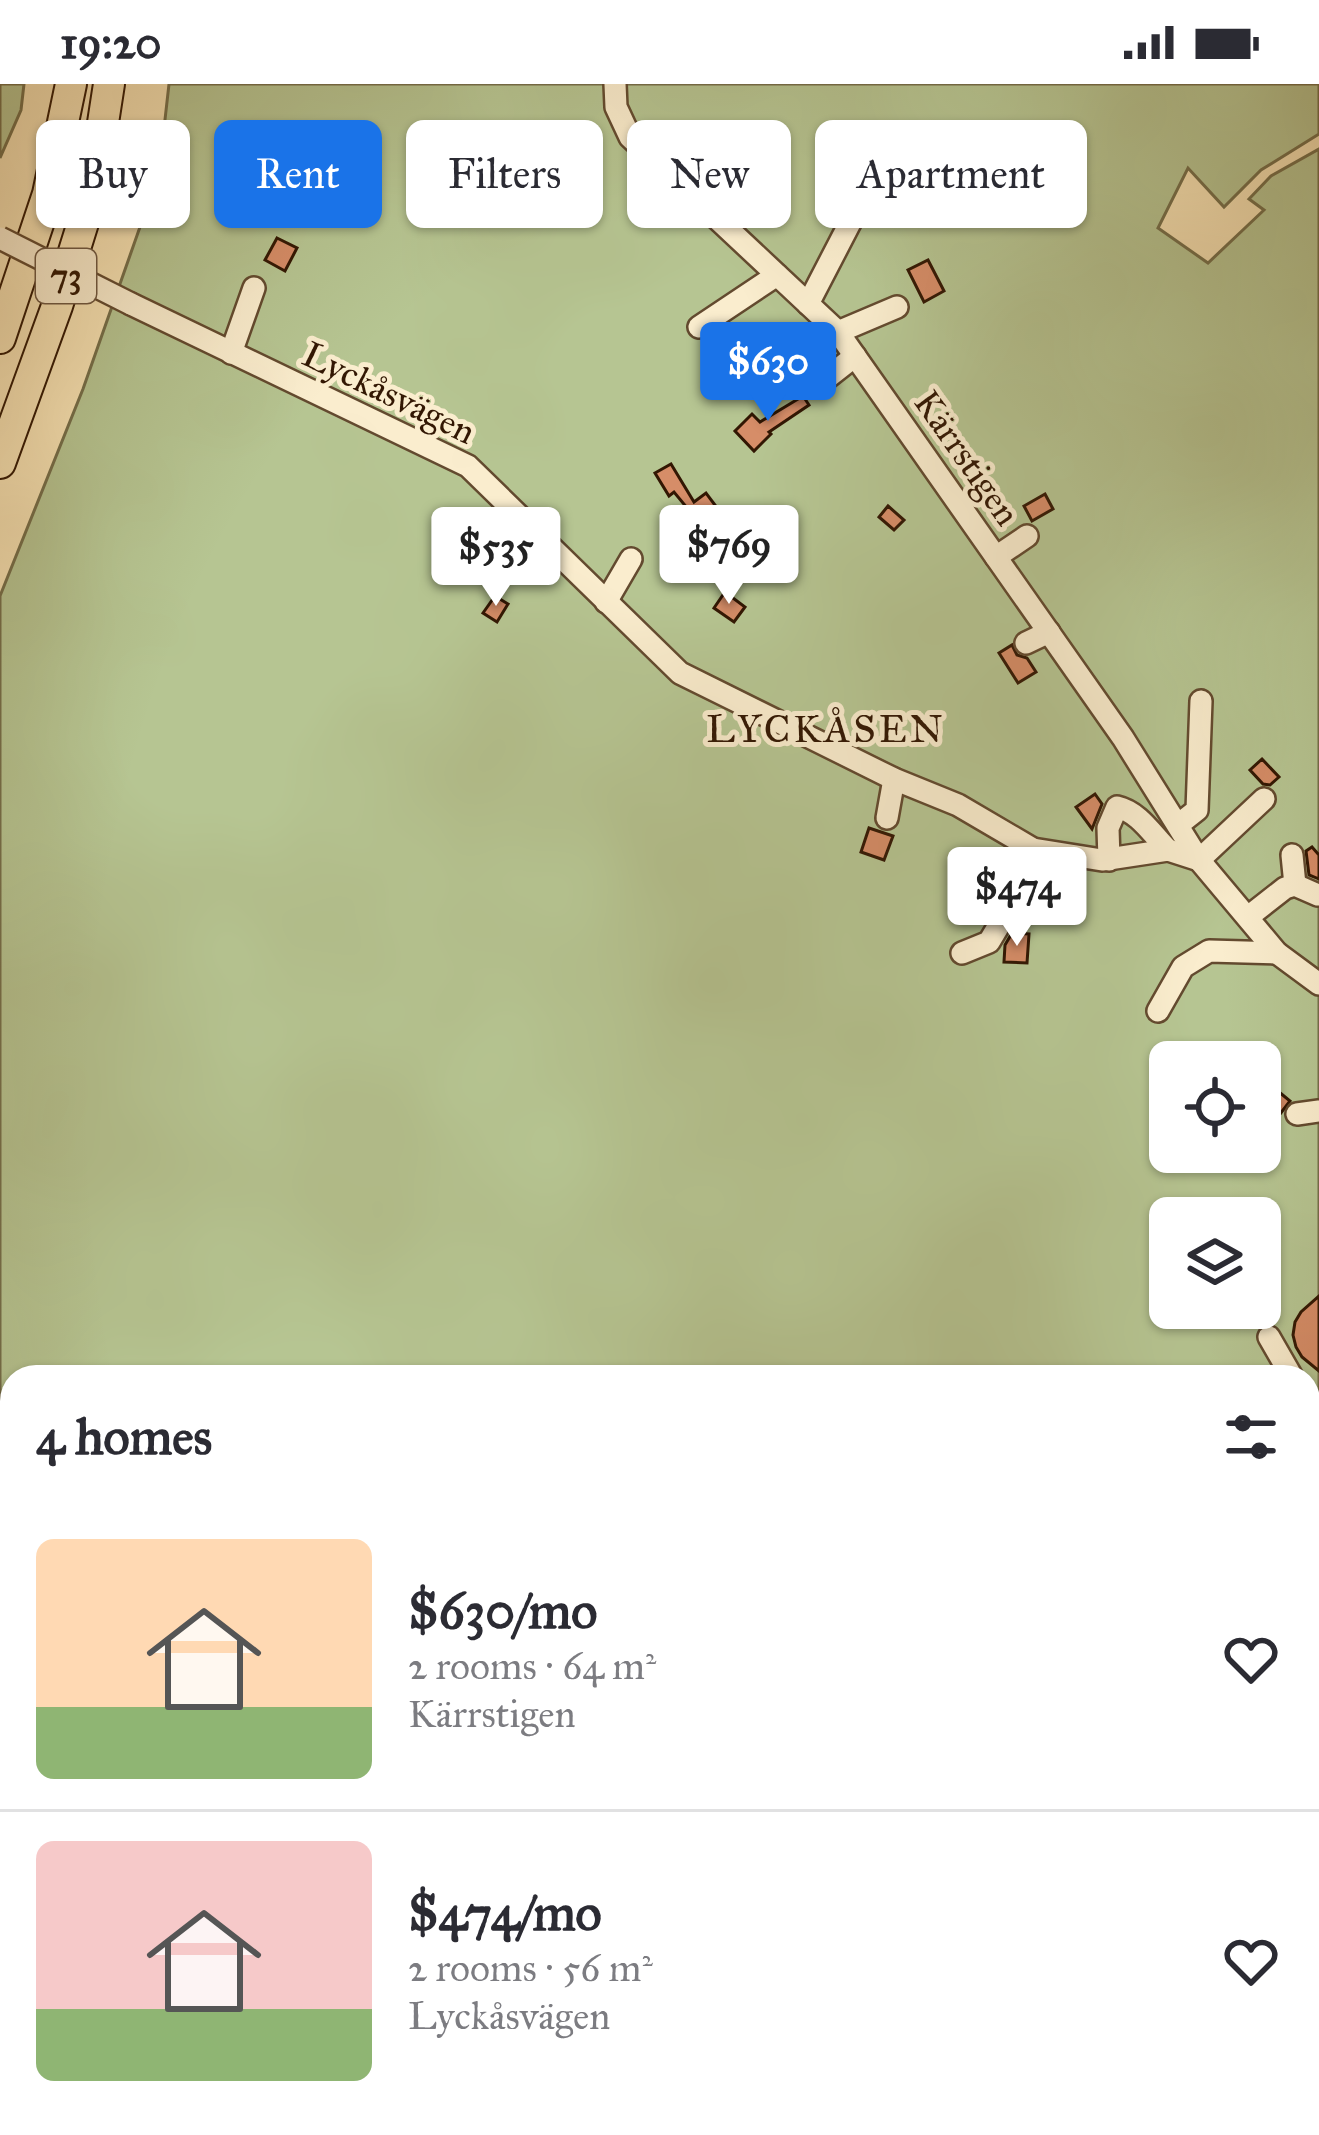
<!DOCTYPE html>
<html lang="en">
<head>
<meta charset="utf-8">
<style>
	body { margin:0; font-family:"IM FELL Great Primer",serif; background:#f7f7f7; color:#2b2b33; height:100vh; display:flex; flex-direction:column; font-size:45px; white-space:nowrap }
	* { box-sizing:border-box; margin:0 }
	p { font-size:39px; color:#7c7c81 }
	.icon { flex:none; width:66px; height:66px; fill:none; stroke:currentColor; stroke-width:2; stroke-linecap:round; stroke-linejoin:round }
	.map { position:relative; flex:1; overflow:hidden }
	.sheet { position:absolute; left:0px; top:1281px; width:1320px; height:771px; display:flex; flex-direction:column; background:#fff; border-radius:36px 36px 0 0; box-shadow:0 3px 9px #0004 }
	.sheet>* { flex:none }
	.top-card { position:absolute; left:36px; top:36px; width:1248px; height:108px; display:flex; gap:24px }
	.controls { position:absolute; left:1149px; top:957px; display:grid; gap:24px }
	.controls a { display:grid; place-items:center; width:132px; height:132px; border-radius:18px; background:#fff; box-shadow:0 3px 9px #0004; font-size:60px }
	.price { position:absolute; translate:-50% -102px; padding:0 27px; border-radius:12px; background:#fff; color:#222; font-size:39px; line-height:78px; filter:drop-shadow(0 3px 6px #0008) }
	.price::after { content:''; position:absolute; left:50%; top:72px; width:36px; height:27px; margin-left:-18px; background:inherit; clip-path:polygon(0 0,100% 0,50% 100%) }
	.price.active { background:#1a73e8; color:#fff }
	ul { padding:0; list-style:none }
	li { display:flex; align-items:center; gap:36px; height:300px; padding:0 36px }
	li+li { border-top:3px solid #e1e1e2 }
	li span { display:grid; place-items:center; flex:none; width:336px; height:240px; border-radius:18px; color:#555 }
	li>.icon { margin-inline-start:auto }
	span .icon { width:144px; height:144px; fill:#fffc; stroke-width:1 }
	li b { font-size:51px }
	h2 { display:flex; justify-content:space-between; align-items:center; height:144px; padding:0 36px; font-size:51px }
	.pill { padding:0 42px; border-radius:18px; background:#fff; box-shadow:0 3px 9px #0004; font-size:42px; line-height:108px }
	.pill.active { background:#1a73e8; color:#fff }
	.status { display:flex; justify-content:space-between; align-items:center; height:84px; padding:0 60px; background:#fff; direction:ltr }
	.status svg { height:33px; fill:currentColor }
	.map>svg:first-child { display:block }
	.green { fill:#b6c592; stroke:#746e4a; stroke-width:3; fill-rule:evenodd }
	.building { fill:#d68d68; stroke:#321703; stroke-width:3 }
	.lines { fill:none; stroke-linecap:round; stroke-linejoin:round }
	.minor-casing { stroke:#634a2f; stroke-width:26 }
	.highway-casing { stroke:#321703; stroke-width:34 }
	.path { stroke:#321703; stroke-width:3; stroke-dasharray:9 6; stroke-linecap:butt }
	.minor { stroke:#faedce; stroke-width:21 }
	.highway { stroke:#f7e3b4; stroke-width:30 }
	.minor-bridge-casing { stroke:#634a2f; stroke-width:26; stroke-linecap:butt }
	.minor-bridge { stroke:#faedce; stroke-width:21 }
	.labels { text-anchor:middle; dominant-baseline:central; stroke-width:10; stroke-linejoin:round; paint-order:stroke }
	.shield { fill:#faedce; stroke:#6e5740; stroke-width:3 }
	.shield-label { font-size:33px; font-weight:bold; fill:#321703 }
	.street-label { font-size:36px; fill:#321703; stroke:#faedce }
	.neighbourhood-label { font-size:39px; letter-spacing:3px; fill:#321703; stroke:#faedce }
</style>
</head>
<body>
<div class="status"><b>19:20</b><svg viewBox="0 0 49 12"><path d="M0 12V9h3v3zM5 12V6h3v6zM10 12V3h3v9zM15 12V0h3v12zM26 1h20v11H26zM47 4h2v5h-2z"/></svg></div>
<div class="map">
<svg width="1319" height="2051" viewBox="0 0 1319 2051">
	<rect width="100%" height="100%" fill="#f7e3b4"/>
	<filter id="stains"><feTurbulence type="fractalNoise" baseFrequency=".00167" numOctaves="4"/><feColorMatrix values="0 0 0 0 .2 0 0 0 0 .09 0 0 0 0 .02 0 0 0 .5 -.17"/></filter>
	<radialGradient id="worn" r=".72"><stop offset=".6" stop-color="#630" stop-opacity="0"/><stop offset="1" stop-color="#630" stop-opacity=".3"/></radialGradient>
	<!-- green -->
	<g class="green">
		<polygon points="0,0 24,0 21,26 0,74"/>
		<path d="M 169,0 L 1319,0 L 1319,50 L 1261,86 L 1224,123 L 1188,84 L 1158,144 L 1208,179 L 1264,126 L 1249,115 L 1271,92 L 1319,65 L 1319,1622 L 1308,1621 L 1308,1293 L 12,1293 L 12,1854 L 0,1845 L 0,512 L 83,305 L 159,89 ZM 1170,978 L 1260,978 L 1260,1068 L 1170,1068 ZM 1170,1134 L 1260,1134 L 1260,1224 L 1170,1224 Z"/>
		<polygon points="592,2040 759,2040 740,2050 705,2047 691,2051 548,2051"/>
		<polygon points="949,2040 1097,2040 1082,2051 948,2051"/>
	</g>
	<!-- building -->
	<g class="building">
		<polygon points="872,89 890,108 871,127 852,109"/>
		<polygon points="277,154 297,164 285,187 265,176"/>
		<polygon points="928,176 944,207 924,218 908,186"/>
		<polygon points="721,247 733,265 717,276 705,258"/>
		<polygon points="803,312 809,321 769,348 771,350 754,367 735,347 752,330 760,338"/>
		<polygon points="671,380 694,418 706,409 715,421 697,436 674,408 669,412 655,389"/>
		<polygon points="1045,410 1053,425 1032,437 1024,422"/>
		<polygon points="888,422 904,436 894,446 879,433"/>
		<polygon points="725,508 745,523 734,538 714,524"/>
		<polygon points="495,512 508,520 497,538 483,529"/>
		<polygon points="1012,561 1017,571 1027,574 1036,588 1018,599 999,569"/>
		<polygon points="1262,675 1279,693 1270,701 1263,700 1250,686"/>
		<polygon points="1095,710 1102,720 1092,745 1076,723"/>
		<polygon points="869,744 893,752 884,776 861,768"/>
		<polygon points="1312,763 1319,771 1319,795 1309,791 1306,767"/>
		<polygon points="1012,849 1029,850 1027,879 1004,878 1005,861"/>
		<polygon points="1273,1003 1290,1017 1277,1034 1260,1019"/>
		<polygon points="1319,1212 1319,1287 1302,1273 1296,1263 1293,1251 1295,1238 1301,1228"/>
	</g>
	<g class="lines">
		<!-- minor casing -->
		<g class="minor-casing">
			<g id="minor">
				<polyline points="615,0 616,23 630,53 838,248 1123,654 1199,776 1277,869 1319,900"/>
				<polyline points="131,220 468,382 680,589 894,695 958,721 1033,765 1102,776 1168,766 1199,776"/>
				<polyline points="808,220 851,137"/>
				<polyline points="699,243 777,191"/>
				<polyline points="838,248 897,223"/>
				<polyline points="231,269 254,204"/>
				<polyline points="827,294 855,272"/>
				<polyline points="996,473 1027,452"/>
				<polyline points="606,518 631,475"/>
				<polyline points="1026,559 1049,548"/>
				<polyline points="887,734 894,695"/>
				<polyline points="1178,741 1197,726 1201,617"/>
				<polyline points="1292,771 1295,801"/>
				<path d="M 1109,776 L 1108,744 L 1117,723 C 1139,728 1152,750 1168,766"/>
				<polyline points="1199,776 1264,715"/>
				<polyline points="961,798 1007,785 1023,789"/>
				<polyline points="1248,833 1285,804 1295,801 1318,811"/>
				<polyline points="962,869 989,858 1007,828 1033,765"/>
				<polyline points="1158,927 1183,883 1209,867 1277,869"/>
				<polyline points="1297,1030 1319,1027"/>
				<polyline points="1269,1253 1292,1293"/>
				<polyline points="1308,1320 1319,1339"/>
				<polyline points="1308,1637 1319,1637"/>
				<polyline points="1308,1881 1319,1871"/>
				<polyline points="0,1889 12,1899"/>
				<polyline points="217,2040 218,2051"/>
				<polyline points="922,2051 924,2040"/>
				<polyline points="1111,2051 1123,2040"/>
			</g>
		</g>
		<!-- highway casing -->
		<g class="highway-casing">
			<g id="highway">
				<polyline points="0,254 48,110 71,0"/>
				<polyline points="0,379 57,222 92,110 109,0"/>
			</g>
		</g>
		<!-- path -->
		<polyline class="path" points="1143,2051 1154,2040"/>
		<!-- minor -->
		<use href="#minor" class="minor"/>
		<!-- highway -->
		<use href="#highway" class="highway"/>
		<!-- minor-bridge casing -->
		<g class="minor-bridge-casing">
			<polyline id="minor-bridge" points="0,154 131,220"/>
		</g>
		<!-- minor-bridge -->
		<use href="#minor-bridge" class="minor-bridge"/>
	</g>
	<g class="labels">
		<!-- shield labels -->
		<rect class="shield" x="36" y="165" width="60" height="54" rx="9"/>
		<g class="shield-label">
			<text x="66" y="192">73</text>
		</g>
		<!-- street labels -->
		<g class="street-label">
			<text transform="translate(389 309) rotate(26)">Lyckåsvägen</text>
			<text transform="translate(967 374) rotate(55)">Kärrstigen</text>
		</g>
		<!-- neighbourhood labels -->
		<g class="neighbourhood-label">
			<text x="826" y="645">LYCKÅSEN</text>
		</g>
	</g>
	<rect width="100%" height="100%" filter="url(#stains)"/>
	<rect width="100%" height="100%" fill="url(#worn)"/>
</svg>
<div class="controls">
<a><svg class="icon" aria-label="locate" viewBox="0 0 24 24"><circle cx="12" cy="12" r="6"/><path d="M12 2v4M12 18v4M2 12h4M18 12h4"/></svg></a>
<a><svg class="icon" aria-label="layers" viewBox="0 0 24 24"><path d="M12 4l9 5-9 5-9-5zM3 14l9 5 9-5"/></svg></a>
</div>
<b class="price active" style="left:768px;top:340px">$630</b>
<b class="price" style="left:729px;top:523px">$769</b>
<b class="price" style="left:496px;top:525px">$535</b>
<b class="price" style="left:1017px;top:865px">$474</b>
<div class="top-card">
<a class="pill">Buy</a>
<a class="pill active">Rent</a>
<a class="pill">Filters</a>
<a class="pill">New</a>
<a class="pill">Apartment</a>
</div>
<section class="sheet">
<h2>4 homes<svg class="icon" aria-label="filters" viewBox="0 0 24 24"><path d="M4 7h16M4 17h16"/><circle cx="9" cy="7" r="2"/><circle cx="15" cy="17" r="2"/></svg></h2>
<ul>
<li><span style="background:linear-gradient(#ffd9b3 70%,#8fb573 0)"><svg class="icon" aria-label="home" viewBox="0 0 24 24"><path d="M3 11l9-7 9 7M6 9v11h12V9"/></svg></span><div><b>$630/mo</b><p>2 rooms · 64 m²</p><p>Kärrstigen</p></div><svg class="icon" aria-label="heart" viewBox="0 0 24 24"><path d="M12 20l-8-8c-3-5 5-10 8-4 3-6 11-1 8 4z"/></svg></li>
<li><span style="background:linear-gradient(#f6c9c9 70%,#8fb573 0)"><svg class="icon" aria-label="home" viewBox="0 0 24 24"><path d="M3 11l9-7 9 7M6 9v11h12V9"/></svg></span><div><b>$474/mo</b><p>2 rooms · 56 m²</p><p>Lyckåsvägen</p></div><svg class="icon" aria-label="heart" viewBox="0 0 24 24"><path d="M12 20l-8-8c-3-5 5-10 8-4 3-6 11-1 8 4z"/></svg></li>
</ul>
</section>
</div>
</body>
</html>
